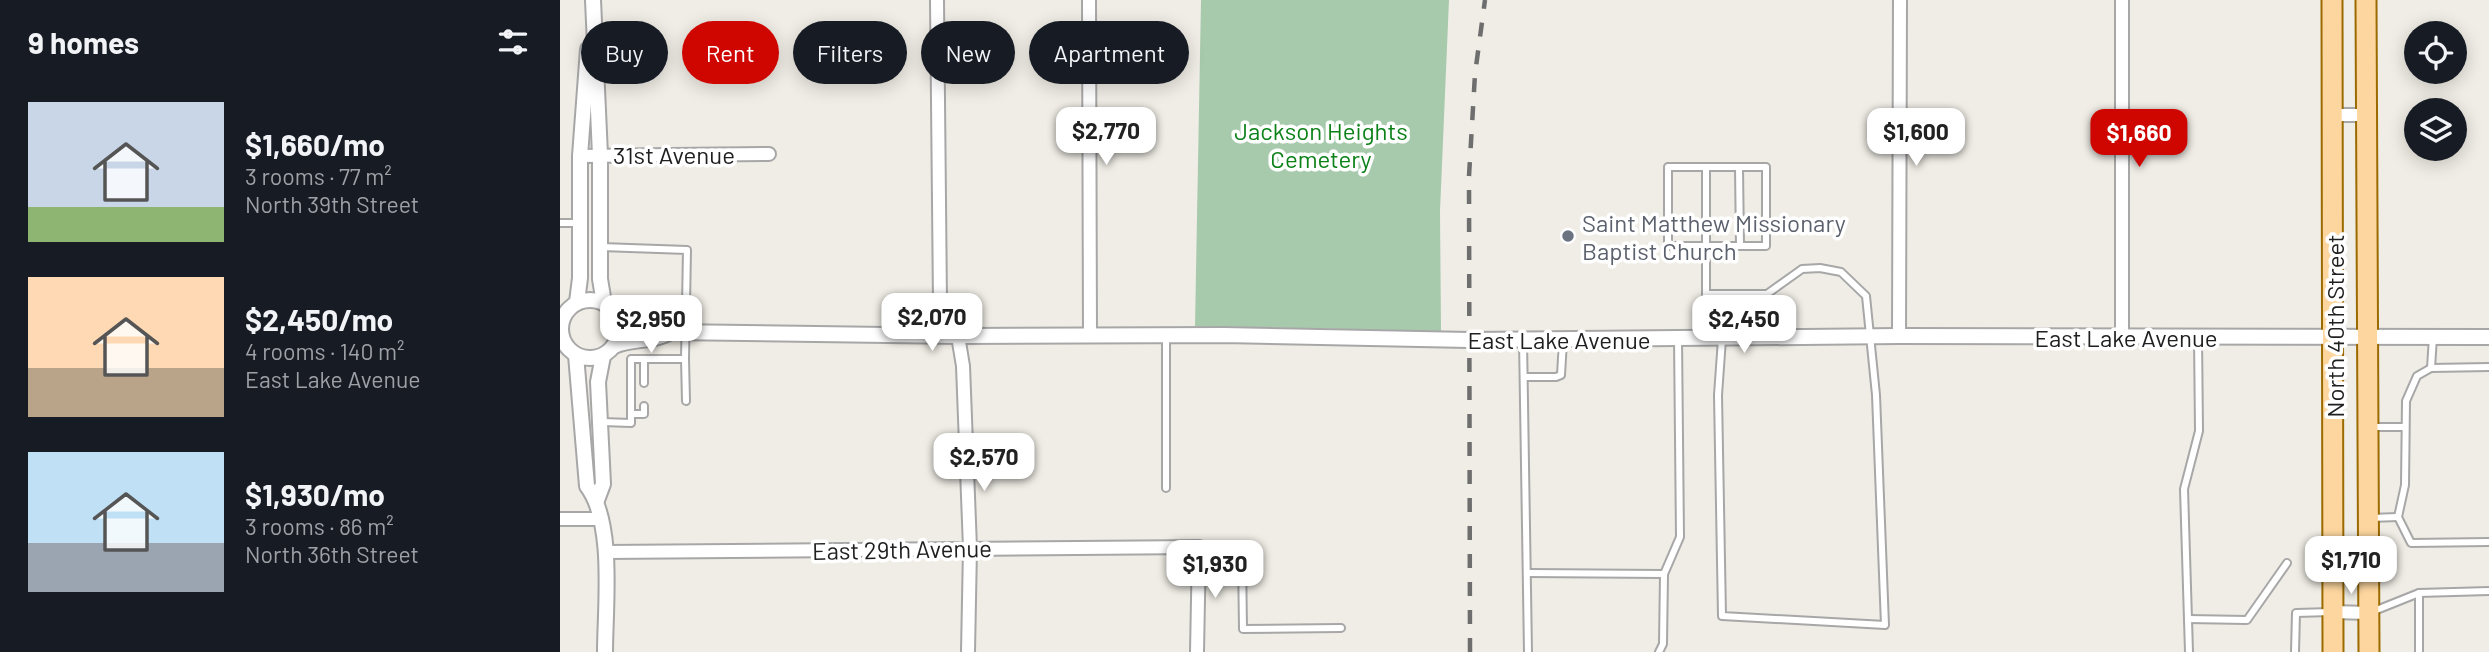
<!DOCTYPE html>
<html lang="en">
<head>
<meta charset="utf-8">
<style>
	body { margin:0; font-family:Barlow,sans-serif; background:#20242c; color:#f1f3f6; height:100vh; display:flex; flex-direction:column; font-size:26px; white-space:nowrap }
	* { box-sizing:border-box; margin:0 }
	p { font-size:23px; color:#9ea1a6 }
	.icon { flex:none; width:38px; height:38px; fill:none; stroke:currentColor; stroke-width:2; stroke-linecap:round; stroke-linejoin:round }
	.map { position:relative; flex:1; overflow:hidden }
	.sheet { display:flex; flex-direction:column; background:#171b24; width:560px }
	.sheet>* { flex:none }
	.banner { position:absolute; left:21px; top:21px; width:665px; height:63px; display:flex; gap:14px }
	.tools { position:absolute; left:1844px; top:21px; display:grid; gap:14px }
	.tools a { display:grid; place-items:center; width:63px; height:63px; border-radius:50%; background:#171b24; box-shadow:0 4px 18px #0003; font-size:35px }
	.price { position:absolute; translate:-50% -60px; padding:0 16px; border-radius:14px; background:#fff; color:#222; font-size:23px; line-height:46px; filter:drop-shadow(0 2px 4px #0008) }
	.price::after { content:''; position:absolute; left:50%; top:42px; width:21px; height:16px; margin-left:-10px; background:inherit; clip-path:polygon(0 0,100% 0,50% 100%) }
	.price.active { background:#cf0500; color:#fff }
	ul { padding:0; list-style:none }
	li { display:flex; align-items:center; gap:21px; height:175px; padding:0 28px }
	li span { display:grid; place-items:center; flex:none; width:196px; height:140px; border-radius:0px; color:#555 }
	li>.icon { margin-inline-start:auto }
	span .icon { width:84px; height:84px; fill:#fffc; stroke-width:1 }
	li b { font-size:30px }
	h2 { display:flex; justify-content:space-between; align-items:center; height:84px; padding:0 28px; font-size:30px }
	.pill { padding:0 24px; border-radius:32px; background:#171b24; box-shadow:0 4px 18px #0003; font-size:24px; line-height:63px }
	.pill.active { background:#cf0500; color:#fff }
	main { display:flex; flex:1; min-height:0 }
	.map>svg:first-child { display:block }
	.cemetery { fill:#a7caad }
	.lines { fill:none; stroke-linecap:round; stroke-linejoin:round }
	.service-casing { stroke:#a7a7a7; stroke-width:10 }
	.minor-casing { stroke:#a7a7a7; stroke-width:16 }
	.tertiary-casing { stroke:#a7a7a7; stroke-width:18 }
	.primary-casing { stroke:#9b6b00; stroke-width:23 }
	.service { stroke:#fff; stroke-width:6 }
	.minor { stroke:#fff; stroke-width:12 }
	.tertiary { stroke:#fff; stroke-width:14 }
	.primary { stroke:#fdd69f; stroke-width:19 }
	.rail { stroke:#6e6e6e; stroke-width:4.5; stroke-dasharray:14 14; stroke-linecap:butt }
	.worship-dot { fill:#6b7280; stroke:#fff; stroke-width:2.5 }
	.labels { text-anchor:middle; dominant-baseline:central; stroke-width:7; stroke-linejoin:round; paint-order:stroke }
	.park-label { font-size:24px; fill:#0b8117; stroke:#fff }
	.street-label { font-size:24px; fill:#202020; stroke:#fff }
	.worship-label { font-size:24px; fill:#5b616d; stroke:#fff; text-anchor:start }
</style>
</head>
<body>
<main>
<section class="sheet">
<h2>9 homes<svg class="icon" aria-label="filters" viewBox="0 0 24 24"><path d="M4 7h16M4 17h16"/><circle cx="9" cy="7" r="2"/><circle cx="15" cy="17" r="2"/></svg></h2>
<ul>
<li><span style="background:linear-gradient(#c9d6e8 75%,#8fb573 0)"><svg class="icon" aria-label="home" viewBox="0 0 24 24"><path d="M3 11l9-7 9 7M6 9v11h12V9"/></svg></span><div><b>$1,660/mo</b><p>3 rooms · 77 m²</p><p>North 39th Street</p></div></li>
<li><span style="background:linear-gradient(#ffd9b3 65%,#b9a48a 0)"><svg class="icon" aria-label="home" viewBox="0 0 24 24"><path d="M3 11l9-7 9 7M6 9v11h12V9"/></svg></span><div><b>$2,450/mo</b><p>4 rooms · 140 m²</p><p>East Lake Avenue</p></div></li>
<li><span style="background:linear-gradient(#bfe0f5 65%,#9aa5b1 0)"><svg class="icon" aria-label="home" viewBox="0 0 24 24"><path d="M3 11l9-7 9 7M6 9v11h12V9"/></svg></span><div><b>$1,930/mo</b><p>3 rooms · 86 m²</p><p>North 36th Street</p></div></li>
</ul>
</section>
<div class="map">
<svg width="1929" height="652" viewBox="0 0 1929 652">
	<rect width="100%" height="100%" fill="#f0ede6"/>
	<!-- cemetery -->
	<polygon class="cemetery" points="641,0 889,0 880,211 881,331 635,326"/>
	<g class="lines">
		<!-- service casing -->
		<g class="service-casing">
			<g id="service">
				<path d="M 1146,167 L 1206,167 L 1206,246 C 1173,246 1141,246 1108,246 L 1108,167 L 1146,167 L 1146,294"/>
				<polyline points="1179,167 1180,246"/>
				<polyline points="0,223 20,223"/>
				<polyline points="41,247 127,250 125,359"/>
				<polyline points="72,309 126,309"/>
				<polyline points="606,336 606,488"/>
				<polyline points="1146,337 1146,294 1207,294 1242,269 1260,268 1281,272 1306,296 1316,395 1325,625 1162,616 1158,395 1162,339"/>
				<polyline points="963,340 968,652"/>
				<polyline points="84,359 84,383"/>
				<polyline points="1929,367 1871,368 1857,376 1846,401 1845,485 1838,517 1851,543 1929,542"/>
				<polyline points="1871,368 1873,337"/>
				<polyline points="964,377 996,377 1001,375 1003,341"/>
				<polyline points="71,414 84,414 84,406"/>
				<polyline points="42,422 71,423 71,359 125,359 126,401"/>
				<polyline points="1810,427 1845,427"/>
				<polyline points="1810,518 1838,517"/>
				<polyline points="639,556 682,557 683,629 781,628"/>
				<polyline points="968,573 1104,574"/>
				<polyline points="1859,593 1859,652"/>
				<polyline points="1814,611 1859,593 1929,591"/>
				<polyline points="1628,619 1687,620 1727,563"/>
				<polyline points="1099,652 1103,644 1104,574 1120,537 1118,338"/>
				<polyline points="1629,652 1624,489 1639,431 1638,337"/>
				<polyline points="1735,652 1736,613 1771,612"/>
			</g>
		</g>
		<!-- minor casing -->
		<g class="minor-casing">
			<g id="minor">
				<polyline points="377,0 380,303 398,336 403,366 410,548 408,652"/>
				<polyline points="529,0 530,335"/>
				<polyline points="1562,0 1562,337"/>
				<polyline points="1772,115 1807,115"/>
				<polyline points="20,156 209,154"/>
				<polyline points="1339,336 1340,0"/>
				<polyline points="0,519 40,519"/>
				<polyline points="45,552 639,547 637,652"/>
				<polyline points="1773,612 1809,613"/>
			</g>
		</g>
		<!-- tertiary casing -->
		<g class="tertiary-casing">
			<g id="tertiary">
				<polyline points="33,0 40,155 40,279 44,303"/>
				<circle cx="30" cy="329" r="29"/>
				<polyline points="17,302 20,278 20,156 28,49"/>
				<polyline points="58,318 102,327 110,332 398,336 664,335 909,340 1339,336 1929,337"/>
				<path d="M 54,346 C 72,338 95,342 110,332"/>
				<path d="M 16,355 L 27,486 C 55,523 45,607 45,652"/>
				<polyline points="37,500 43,484 38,382 43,356"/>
			</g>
		</g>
		<!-- primary casing -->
		<g class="primary-casing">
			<g id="primary">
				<polyline points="1772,0 1773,652"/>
				<polyline points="1806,0 1809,652"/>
			</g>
		</g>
		<!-- service -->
		<use href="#service" class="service"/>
		<!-- minor -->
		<use href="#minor" class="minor"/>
		<!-- tertiary -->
		<use href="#tertiary" class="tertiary"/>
		<!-- primary -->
		<use href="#primary" class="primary"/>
		<!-- rail -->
		<polyline class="rail" points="910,652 909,176 915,74 925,0"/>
	</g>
	<!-- markers -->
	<circle class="worship-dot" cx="1008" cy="236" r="7"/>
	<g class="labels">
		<!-- park labels -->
		<g class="park-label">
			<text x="761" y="130">Jackson Heights<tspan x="761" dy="28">Cemetery</tspan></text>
		</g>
		<!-- street labels -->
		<g class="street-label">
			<text x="114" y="154">31st Avenue</text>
			<text transform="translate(1774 326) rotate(-90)">North 40th Street</text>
			<text x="1566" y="337">East Lake Avenue</text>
			<text x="999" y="339">East Lake Avenue</text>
			<text transform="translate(342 549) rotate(-1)">East 29th Avenue</text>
		</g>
		<!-- worship labels -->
		<g class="worship-label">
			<text x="1022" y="222">Saint Matthew Missionary<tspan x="1022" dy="28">Baptist Church</tspan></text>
		</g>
	</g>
</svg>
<div class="tools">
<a><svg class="icon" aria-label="locate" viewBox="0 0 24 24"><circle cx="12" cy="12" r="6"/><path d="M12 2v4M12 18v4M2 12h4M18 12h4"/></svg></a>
<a><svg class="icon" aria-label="layers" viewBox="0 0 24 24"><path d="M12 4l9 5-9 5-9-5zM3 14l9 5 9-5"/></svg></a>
</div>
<b class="price" style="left:546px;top:167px">$2,770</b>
<b class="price" style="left:1356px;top:168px">$1,600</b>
<b class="price active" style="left:1579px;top:169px">$1,660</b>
<b class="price" style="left:372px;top:353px">$2,070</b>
<b class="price" style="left:91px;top:355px">$2,950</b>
<b class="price" style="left:1184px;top:355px">$2,450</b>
<b class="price" style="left:424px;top:493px">$2,570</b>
<b class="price" style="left:1791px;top:596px">$1,710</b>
<b class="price" style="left:655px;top:600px">$1,930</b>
<div class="banner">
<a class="pill">Buy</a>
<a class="pill active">Rent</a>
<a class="pill">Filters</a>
<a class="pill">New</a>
<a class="pill">Apartment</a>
</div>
</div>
</main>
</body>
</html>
